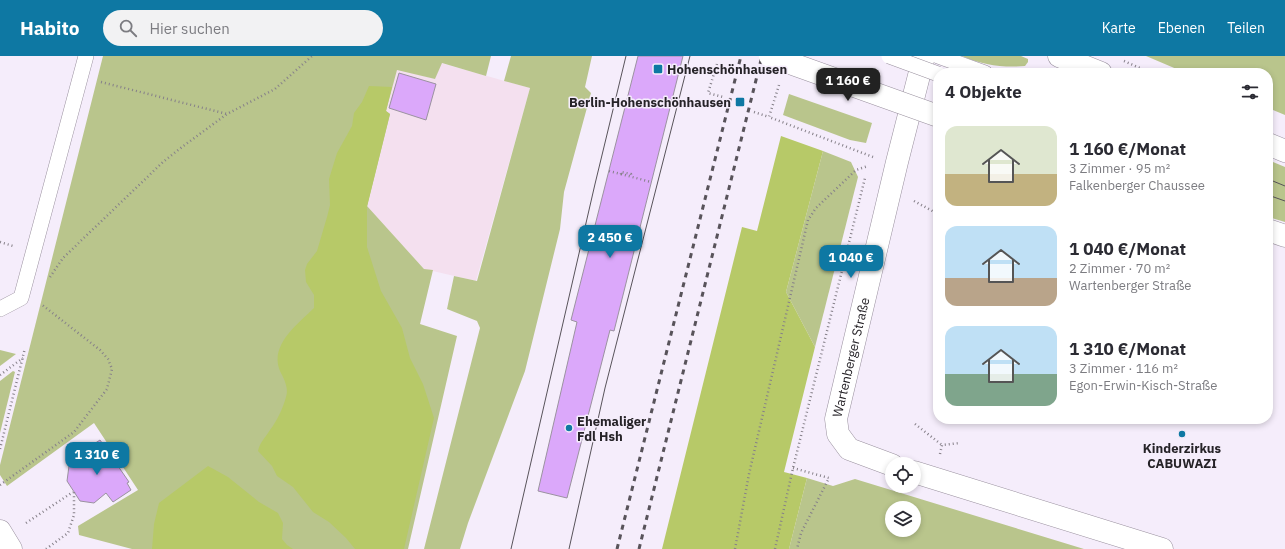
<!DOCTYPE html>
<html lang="de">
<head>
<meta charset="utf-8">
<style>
	body { margin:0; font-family:"IBM Plex Sans",sans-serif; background:#f2f2f3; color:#2b2b33; height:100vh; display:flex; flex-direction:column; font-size:15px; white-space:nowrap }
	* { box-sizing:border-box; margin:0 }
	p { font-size:13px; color:#7c7c81 }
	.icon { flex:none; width:22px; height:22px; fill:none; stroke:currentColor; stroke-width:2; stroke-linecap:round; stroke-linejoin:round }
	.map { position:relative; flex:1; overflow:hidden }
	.details { position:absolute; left:933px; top:12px; width:340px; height:356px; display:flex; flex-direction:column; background:#fff; border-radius:16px; box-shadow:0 2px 6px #0003 }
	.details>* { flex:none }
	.tools { position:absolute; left:885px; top:401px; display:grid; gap:8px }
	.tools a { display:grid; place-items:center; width:36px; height:36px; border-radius:50%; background:#fff; box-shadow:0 2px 6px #0003; font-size:20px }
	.price { position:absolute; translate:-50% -34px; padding:0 9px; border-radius:8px; background:#0e78a3; color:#fff; font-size:13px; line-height:26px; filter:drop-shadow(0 1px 2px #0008) }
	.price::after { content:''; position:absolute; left:50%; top:24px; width:12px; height:9px; margin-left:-6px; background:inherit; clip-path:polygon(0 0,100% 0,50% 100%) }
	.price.active { background:#222; color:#fff }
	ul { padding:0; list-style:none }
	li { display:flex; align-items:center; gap:12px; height:100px; padding:0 12px }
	li span { display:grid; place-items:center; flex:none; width:112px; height:80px; border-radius:12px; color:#555 }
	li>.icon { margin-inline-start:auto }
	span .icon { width:48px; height:48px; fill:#fffc; stroke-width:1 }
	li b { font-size:17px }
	h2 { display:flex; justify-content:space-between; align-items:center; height:48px; padding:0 12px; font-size:17px }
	header { display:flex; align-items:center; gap:24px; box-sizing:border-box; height:56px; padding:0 20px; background:#0e78a3; color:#fff }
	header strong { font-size:19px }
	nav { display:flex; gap:22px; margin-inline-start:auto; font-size:14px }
	.search { width:280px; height:36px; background:#f2f2f3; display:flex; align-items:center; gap:10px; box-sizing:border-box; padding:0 14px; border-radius:22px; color:#7c7c81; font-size:15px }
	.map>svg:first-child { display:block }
	.industrial { fill:#f4e0ef }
	.green { fill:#b9c58c; fill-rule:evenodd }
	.forest { fill:#b7c968 }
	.building { fill:#dba8fa; stroke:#9b92a0 }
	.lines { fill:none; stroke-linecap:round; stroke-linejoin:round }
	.service-casing { stroke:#9a919f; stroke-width:16 }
	.tertiary-casing { stroke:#9a919f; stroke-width:23 }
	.secondary-casing { stroke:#9a919f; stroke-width:23 }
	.path { stroke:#868089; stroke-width:2.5; stroke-dasharray:1 3; stroke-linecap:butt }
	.service { stroke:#fff; stroke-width:15 }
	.tertiary { stroke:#fff; stroke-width:22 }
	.secondary { stroke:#fff; stroke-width:22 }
	.tram { stroke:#58535a; stroke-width:1 }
	.rail { stroke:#58535a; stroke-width:3; stroke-dasharray:5 5; stroke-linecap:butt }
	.service-bridge-casing { stroke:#9a919f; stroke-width:16; stroke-linecap:butt }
	.secondary-bridge-casing { stroke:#9a919f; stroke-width:23; stroke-linecap:butt }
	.service-bridge { stroke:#fff; stroke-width:15 }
	.secondary-bridge { stroke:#fff; stroke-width:22 }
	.poi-dot { fill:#0e78a3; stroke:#f5edfb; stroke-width:1.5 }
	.labels { text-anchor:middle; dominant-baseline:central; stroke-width:3; stroke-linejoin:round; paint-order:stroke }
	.poi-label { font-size:13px; font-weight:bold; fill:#262328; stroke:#f5edfb; text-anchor:start }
	.street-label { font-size:13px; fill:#262328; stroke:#f5edfb }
</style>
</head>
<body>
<header>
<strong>Habito</strong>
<div class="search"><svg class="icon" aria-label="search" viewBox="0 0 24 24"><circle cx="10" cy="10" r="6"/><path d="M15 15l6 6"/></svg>Hier suchen</div>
<nav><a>Karte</a><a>Ebenen</a><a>Teilen</a></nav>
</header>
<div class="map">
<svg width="1285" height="493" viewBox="0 0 1285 493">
	<rect width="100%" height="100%" fill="#f5edfb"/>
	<!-- industrial -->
	<polygon class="industrial" points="441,7 530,32 476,225 424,213 367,151 390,58 386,55 397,13 435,23"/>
	<!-- green -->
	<g class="green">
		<polygon points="103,0 491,0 486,20 442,7 435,23 397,14 386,55 390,58 367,150 424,213 433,214 420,268 457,280 408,493 132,493 79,479 78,470 138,434 94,367 7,430 0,419 0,409"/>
		<polygon points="511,0 592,0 585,31 591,37 564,136 560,173 525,315 468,467 460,493 424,493 480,272 477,265 447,253 454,220 477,225 530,32 504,25"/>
		<path d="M 962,0 L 1021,0 L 1028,3 L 1028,6 L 1025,10 C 1004,12 982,9 962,0 Z"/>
		<polygon points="1146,0 1285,0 1285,59 1268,52 1268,17 1186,17"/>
		<polygon points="789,38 872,67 866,87 850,84 783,59"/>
		<polygon points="823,95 851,106 858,121 815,291 786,236"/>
		<polygon points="1268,104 1285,111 1285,166 1268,161"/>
		<polygon points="0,294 16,298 0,310"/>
		<polygon points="13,315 15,316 0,377 0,325"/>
		<path d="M 807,422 L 833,430 L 855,423 L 1084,493 L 789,493 ZM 892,452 L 914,452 L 914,474 L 892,474 Z"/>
	</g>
	<!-- forest -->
	<g class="forest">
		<path d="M 369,30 L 392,31 L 386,55 L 390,58 L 367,151 L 367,191 L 381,235 L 402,272 L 410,302 L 423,328 L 434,362 L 404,493 L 355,493 L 346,482 L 329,466 L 313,456 L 293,431 L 277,420 L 272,410 L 258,395 C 260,386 265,382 270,374 C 277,365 283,352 286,341 C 289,332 284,323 280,315 C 269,289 298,268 314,252 L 314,239 L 306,226 L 305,214 L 307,208 L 317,195 L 327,161 L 330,149 L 329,123 L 337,97 L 352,70 L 354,57 L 362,46 Z"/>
		<polygon points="781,80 823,95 786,236 815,291 784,416 807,422 789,493 662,493 742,171 757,175"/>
		<polygon points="208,410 228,421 259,446 278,457 283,467 282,483 287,489 293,493 152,493 154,468 159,447"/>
	</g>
	<!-- building -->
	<g class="building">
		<polygon points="638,0 683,0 614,275 610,274 567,442 538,435 577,266 571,264"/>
		<polygon points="399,17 436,28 426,64 389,52"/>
		<polygon points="100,384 129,426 127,427 131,434 113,446 106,437 94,447 80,445 67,425 69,410 82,401 80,397"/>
	</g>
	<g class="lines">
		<!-- service casing -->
		<g class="service-casing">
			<g id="service">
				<polyline points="938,0 985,17"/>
				<polyline points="0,253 21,242 86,0"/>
			</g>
		</g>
		<!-- tertiary casing -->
		<g class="tertiary-casing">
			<g id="tertiary">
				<path id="s1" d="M 892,409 L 849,393 L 838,378 L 836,363 L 897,106 L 924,0"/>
				<polyline points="914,416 1162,493"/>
				<polyline points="0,475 11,493"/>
			</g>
		</g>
		<!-- secondary casing -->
		<g class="secondary-casing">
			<g id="secondary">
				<polyline points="1059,0 1101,17"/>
				<polyline points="1268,88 1285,95"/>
				<polyline points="1268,174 1285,180"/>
			</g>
		</g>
		<!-- path -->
		<g class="path">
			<polyline points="1124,5 1151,17"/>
			<polyline points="717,8 708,37 723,41"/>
			<polyline points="101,26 227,58"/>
			<polyline points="779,29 769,61 873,101"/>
			<polyline points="754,56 769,61"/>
			<polyline points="609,115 621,118 621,116 631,118 631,120"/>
			<polyline points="621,118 651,126"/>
			<polyline points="914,145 938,158"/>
			<polyline points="0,186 13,190"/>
			<polyline points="50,221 63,202 163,106 182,91 227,58 275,33 312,0"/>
			<polyline points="0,319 23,302"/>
			<polyline points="915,368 942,389"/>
			<polyline points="0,393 25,292"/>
			<polyline points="940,398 942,389 960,387"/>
			<polyline points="793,412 829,422 801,477 797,493"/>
			<polyline points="0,429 74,376 107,333 112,313 108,303 100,294 41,248"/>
			<polyline points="26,467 73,436"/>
			<polyline points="46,493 68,477 74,459 74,435"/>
			<polyline points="735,493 749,418 808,164 816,152 856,114 868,110"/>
			<polyline points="775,493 793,412 865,122"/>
		</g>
		<!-- service -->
		<use href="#service" class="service"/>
		<!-- tertiary -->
		<use href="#tertiary" class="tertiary"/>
		<!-- secondary -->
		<use href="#secondary" class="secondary"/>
		<!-- tram -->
		<g class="tram">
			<polyline points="1268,123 1285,130"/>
			<polyline points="1268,139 1285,145"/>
			<polyline points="511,493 595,128 626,0"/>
			<polyline points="569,493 605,332 690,0"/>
		</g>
		<!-- rail -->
		<g class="rail">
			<polyline points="617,493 741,0"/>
			<polyline points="639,493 762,0"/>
		</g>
		<!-- service-bridge casing -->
		<g class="service-bridge-casing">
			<polyline id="service-bridge" points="889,0 938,18"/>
		</g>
		<!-- secondary-bridge casing -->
		<g class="secondary-bridge-casing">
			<polyline id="secondary-bridge" points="770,0 938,60"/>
		</g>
		<!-- service-bridge -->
		<use href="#service-bridge" class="service-bridge"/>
		<!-- secondary-bridge -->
		<use href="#secondary-bridge" class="secondary-bridge"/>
	</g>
	<!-- markers -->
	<g class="poi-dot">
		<rect x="653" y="8" width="10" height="10" rx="2"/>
		<rect x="735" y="41" width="10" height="10" rx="2"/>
		<circle cx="569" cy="372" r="4"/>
		<circle cx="1182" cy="378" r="4"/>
	</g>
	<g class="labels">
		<!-- poi labels -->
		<g class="poi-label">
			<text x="667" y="13">Hohenschönhausen</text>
			<text x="731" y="46" text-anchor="end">Berlin-Hohenschönhausen</text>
			<text x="577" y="365">Ehemaliger<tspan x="577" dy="15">Fdl Hsh</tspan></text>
			<text x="1182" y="392" text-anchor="middle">Kinderzirkus<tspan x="1182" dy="15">CABUWAZI</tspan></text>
		</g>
		<!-- street labels -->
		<g class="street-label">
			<text stroke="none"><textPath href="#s1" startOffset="143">Wartenberger Straße</textPath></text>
		</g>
	</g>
</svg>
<div class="tools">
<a><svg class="icon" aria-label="locate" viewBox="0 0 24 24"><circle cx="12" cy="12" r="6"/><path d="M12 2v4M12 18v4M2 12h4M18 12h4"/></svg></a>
<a><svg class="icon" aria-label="layers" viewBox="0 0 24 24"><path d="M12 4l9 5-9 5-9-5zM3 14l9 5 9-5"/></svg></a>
</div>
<b class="price active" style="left:848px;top:46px">1 160 €</b>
<b class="price" style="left:610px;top:203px">2 450 €</b>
<b class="price" style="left:851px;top:223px">1 040 €</b>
<b class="price" style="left:97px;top:420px">1 310 €</b>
<section class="details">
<h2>4 Objekte<svg class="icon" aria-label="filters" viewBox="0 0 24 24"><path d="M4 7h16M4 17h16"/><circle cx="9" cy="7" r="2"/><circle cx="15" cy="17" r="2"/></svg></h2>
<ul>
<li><span style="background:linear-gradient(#dfe7d0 60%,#c2b280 0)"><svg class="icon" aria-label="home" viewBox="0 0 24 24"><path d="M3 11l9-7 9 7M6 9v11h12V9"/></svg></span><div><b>1 160 €/Monat</b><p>3 Zimmer · 95 m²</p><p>Falkenberger Chaussee</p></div></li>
<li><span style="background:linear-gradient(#bfe0f5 65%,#b9a48a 0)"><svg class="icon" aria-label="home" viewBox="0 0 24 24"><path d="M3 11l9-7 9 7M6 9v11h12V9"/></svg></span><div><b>1 040 €/Monat</b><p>2 Zimmer · 70 m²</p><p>Wartenberger Straße</p></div></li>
<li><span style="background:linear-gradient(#bfe0f5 60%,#7fa58c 0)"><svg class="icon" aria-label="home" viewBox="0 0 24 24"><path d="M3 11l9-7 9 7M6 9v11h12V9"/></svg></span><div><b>1 310 €/Monat</b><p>3 Zimmer · 116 m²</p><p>Egon-Erwin-Kisch-Straße</p></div></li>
</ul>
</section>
</div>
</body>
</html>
